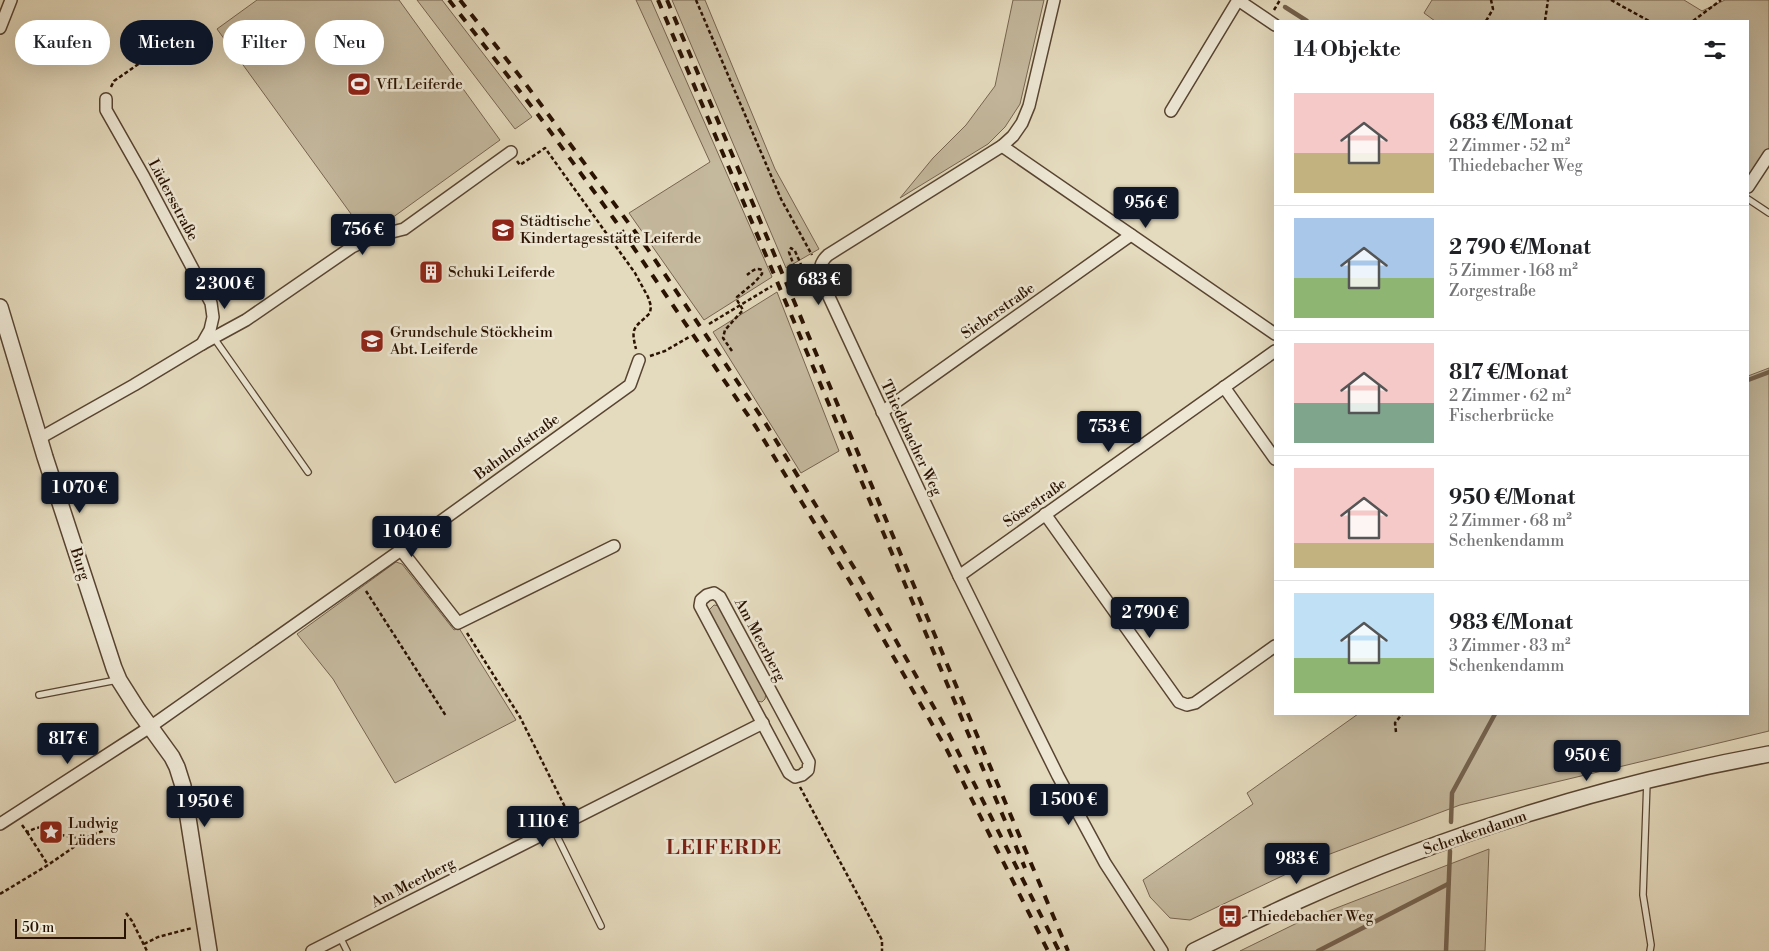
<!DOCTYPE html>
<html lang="de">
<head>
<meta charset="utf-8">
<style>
	body { margin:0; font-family:"Libre Bodoni",serif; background:#f2f2f2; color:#202124; height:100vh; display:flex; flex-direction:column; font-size:19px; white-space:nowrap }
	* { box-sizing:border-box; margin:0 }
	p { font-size:16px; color:#757577 }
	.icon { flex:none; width:28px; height:28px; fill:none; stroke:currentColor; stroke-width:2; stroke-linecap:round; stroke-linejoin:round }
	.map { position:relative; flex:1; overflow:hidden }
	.side { position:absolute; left:1274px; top:20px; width:475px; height:695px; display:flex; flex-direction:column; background:#fff; border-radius:0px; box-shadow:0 5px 20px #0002 }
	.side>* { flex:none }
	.hud { position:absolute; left:15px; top:20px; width:475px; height:45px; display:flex; gap:10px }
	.scale { position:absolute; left:15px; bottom:12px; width:111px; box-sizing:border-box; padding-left:5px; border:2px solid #2a1202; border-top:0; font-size:14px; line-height:18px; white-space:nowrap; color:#2a1202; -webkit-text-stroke:4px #ede7d4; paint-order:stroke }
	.price { position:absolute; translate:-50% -42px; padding:0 11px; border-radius:5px; background:#111827; color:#fff; font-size:16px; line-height:32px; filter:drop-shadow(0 1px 2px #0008) }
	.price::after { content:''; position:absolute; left:50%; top:30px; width:15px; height:11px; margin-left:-8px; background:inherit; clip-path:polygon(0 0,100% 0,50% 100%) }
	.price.current { background:#222; color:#fff }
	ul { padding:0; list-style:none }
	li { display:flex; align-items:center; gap:15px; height:125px; padding:0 20px }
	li+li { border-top:1px solid #e0e0e0 }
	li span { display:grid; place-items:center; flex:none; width:140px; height:100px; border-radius:0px; color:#555 }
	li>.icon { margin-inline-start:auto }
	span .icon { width:60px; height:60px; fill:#fffc; stroke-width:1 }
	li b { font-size:21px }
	h2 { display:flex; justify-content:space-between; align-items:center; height:60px; padding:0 20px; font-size:21px }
	.chip { padding:0 18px; border-radius:22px; background:#fff; box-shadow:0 5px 20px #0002; font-size:18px; line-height:45px }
	.chip.current { background:#111827; color:#fff }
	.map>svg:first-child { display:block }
	.green { fill:#c4b89d; stroke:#776550 }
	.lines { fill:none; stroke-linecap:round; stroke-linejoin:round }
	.stream { stroke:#74614c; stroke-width:4.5 }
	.service-casing { stroke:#584431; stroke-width:8 }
	.minor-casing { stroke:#584431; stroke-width:14 }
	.tertiary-casing { stroke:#584431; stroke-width:18 }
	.path { stroke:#2a1202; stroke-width:2.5; stroke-dasharray:4 2.5; stroke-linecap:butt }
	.service { stroke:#ede7d4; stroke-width:5.5 }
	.minor { stroke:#ede7d4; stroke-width:11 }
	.tertiary { stroke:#ede7d4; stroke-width:15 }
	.rail { stroke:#2a1202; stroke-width:4; stroke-dasharray:9 9; stroke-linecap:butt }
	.labels { text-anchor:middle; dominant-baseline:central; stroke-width:5; stroke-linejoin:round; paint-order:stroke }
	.poi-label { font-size:15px; fill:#2a1202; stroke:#ede7d4; text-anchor:start }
	.street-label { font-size:15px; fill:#2a1202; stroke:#ede7d4 }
	.district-label { font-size:20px; font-weight:bold; letter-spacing:1px; fill:#7a1f14; stroke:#ede7d4 }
</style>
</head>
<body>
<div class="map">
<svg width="1769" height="951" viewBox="0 0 1769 951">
	<rect width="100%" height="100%" fill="#e4dabd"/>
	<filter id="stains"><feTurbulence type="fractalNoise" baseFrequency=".004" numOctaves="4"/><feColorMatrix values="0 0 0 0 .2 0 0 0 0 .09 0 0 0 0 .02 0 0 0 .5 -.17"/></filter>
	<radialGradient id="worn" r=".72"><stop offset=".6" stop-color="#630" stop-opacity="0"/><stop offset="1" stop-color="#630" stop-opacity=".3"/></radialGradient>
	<!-- green -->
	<g class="green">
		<polygon points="257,0 399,0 500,140 367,236 217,29"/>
		<polygon points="417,0 442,0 532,117 515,129"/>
		<polygon points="636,0 651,0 772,277 704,320 629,213 710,162"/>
		<polygon points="672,0 705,0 775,169 819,249 786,268"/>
		<polygon points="1013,0 1044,0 1020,104 1005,127 988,144 900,198 933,158 966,125 995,86"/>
		<polygon points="1432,0 1684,0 1702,11 1725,0 1769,0 1769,154 1748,187 1748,21 1435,21 1424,13"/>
		<polygon points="777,292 839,451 801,473 713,332"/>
		<polygon points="1769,368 1769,731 1460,805 1322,857 1190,920 1170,918 1150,897 1143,880 1253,804 1247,793 1358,714 1748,714 1748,376"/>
		<polygon points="396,562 402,564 454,630 459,628 516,720 395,783 333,679 297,634"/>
		<polygon points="714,605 720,606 766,693 765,699 762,702 757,701 709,614 709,610"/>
		<polygon points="1489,849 1485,951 1240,951 1295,924"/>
	</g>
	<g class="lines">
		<!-- stream -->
		<g class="stream">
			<polyline points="1285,7 1307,21"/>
			<polyline points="1748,380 1769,372"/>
			<polyline points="1451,822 1452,793 1495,714"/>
			<polyline points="1318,951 1448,884"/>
			<polyline points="1446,951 1450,851"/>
		</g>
		<!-- service casing -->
		<g class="service-casing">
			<g id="service">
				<polyline points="1748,199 1769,213"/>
				<polyline points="214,338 308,472"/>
				<polyline points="39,695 117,680"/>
				<polyline points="1647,781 1643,895 1651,945 1650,951"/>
				<polyline points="553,828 601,926"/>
				<polyline points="340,937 347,951"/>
			</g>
		</g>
		<!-- minor casing -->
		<g class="minor-casing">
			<g id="minor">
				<path d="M 1054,0 L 1029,106 L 1022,123 L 1013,136 L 1002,146 L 828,255 C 818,264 819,273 824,286 L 959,576 L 1058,776 L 1105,863 L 1162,951"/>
				<polyline points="1238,0 1275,25"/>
				<polyline points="0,28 11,0"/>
				<polyline points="1171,111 1238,0"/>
				<polyline points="1002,146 1275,334"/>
				<polyline points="1748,187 1769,155"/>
				<polyline points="202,344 246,320 352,247 376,236 404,229 511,152"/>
				<polyline points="1224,387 1275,459"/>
				<polyline points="882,412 1131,235"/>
				<polyline points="40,438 134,385 202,344 210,330 213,317 211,303 144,177 106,110 106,99"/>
				<polyline points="1045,514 1179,702 1187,705 1195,703 1275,646"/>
				<polyline points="401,550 458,623 614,546"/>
				<polyline points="959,576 1275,351"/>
				<polygon points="714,593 720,597 809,762 808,770 802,775 795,777 789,773 700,606 701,600 707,595"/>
				<polyline points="0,824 150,727 401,550 630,385 639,360"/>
				<polyline points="312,951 763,723"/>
			</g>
		</g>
		<!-- tertiary casing -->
		<g class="tertiary-casing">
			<g id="tertiary">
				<polyline points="0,307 45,457 114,668 119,680 138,710 172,757 177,767 183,786 209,951"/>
				<path d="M 1194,951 C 1229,934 1264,916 1300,900 C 1446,834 1611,783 1769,754"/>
			</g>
		</g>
		<!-- path -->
		<g class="path">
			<polyline points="696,0 781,199 812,255"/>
			<polyline points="1611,0 1649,21"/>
			<polyline points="1274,10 1280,0"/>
			<polyline points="1486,21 1493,9 1491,0"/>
			<polyline points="1545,21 1548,0"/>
			<polyline points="1693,21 1721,0"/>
			<polyline points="111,87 114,81 192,27"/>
			<path d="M 517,161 L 520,165 L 545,148 L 635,273 L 648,297 L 651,306 L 650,313 C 635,328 630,326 636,349"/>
			<polyline points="792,273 795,269 789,252 791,248 795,251 802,267 809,270"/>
			<polyline points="709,324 772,286"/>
			<path d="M 732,351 L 723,338 L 725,330 L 743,310 L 737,300 L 737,297 L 755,282 L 762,274 L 762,270 C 756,267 752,271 747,275"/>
			<polyline points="650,356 665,351 689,337"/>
			<polyline points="366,591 446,716"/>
			<polyline points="467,633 520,717 566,809"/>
			<polyline points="1396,732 1395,723 1402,714"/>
			<polyline points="800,787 882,940 882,951"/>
			<path d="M 22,825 L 27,832 C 39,826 52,823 61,835 L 78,838 L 82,842"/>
			<polyline points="27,832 48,865"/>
			<polyline points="0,894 48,865 91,835 103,831"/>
			<polyline points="126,913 132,921 147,951"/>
			<polyline points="144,944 158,937 192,928"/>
		</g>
		<!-- service -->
		<use href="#service" class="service"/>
		<!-- minor -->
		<use href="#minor" class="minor"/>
		<!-- tertiary -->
		<use href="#tertiary" class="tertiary"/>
		<!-- rail -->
		<g class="rail">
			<polyline points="449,0 539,116 614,219 756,427 854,588 947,750 1048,951"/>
			<polyline points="460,0 522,79 647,248 764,421 861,579 948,732 1059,951"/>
			<polyline points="658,0 1025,868"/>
			<polyline points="667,0 1068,951"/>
		</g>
	</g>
	<!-- icons -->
	<defs>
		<g id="stadium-square" transform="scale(1.25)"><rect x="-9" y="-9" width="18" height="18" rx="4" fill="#8f2418" stroke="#ede7d4"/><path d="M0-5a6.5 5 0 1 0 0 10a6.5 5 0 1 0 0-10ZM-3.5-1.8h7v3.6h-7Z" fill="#fff"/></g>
		<g id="school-square" transform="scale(1.25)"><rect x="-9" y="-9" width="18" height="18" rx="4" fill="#8f2418" stroke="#ede7d4"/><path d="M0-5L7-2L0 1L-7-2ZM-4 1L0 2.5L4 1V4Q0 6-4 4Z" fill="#fff"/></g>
		<g id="building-square" transform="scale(1.25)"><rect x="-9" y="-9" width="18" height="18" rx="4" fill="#8f2418" stroke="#ede7d4"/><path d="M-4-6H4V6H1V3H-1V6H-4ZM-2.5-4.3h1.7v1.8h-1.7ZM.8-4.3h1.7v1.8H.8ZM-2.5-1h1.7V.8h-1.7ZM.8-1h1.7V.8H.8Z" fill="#fff"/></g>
		<g id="sight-square" transform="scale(1.25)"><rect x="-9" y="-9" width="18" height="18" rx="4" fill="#8f2418" stroke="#ede7d4"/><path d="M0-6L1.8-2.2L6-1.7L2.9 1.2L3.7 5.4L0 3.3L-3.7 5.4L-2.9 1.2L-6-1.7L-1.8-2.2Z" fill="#fff"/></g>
		<g id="bus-square" transform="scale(1.25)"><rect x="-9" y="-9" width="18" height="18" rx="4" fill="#8f2418" stroke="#ede7d4"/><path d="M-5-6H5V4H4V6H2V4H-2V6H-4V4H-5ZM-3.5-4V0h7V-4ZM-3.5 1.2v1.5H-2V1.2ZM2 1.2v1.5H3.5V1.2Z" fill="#fff"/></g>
	</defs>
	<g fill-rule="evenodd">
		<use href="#stadium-square" x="359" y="84"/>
		<use href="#school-square" x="503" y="230"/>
		<use href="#building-square" x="431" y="272"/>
		<use href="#school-square" x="372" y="341"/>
		<use href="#sight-square" x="51" y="832"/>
		<use href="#bus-square" x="1230" y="916"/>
	</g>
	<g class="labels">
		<!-- poi labels -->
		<g class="poi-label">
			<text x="376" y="84">VfL Leiferde</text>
			<text x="520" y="221">Städtische<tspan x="520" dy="17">Kindertagesstätte Leiferde</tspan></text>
			<text x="448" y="272">Schuki Leiferde</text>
			<text x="390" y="332">Grundschule Stöckheim<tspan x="390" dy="17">Abt. Leiferde</tspan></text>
			<text x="68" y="823">Ludwig<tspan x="68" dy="17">Lüders</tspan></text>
			<text x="1248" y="916">Thiedebacher Weg</text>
		</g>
		<!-- street labels -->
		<g class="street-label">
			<text transform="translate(173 200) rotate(62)">Lüdersstraße</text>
			<text transform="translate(998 311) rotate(-35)">Sieberstraße</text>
			<text transform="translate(911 438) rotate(65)">Thiedebacher Weg</text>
			<text transform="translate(517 447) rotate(-36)">Bahnhofstraße</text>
			<text transform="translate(1035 503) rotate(-35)">Sösestraße</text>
			<text transform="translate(80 564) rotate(72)">Burg</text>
			<text transform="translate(760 640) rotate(62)">Am Meerberg</text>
			<text transform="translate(1475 833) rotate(-19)">Schenkendamm</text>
			<text transform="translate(413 883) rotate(-27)">Am Meerberg</text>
		</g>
		<!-- district labels -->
		<g class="district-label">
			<text x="724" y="848">LEIFERDE</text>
		</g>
	</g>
	<rect width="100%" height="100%" filter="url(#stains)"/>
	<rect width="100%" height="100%" fill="url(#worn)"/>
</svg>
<div class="scale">50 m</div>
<b class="price" style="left:1146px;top:229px">956 €</b>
<b class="price" style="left:363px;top:256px">756 €</b>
<b class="price current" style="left:819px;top:306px">683 €</b>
<b class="price" style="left:225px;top:310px">2 300 €</b>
<b class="price" style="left:1109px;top:453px">753 €</b>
<b class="price" style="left:80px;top:514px">1 070 €</b>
<b class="price" style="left:412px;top:558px">1 040 €</b>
<b class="price" style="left:1150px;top:639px">2 790 €</b>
<b class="price" style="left:68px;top:765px">817 €</b>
<b class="price" style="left:1587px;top:782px">950 €</b>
<b class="price" style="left:1069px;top:826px">1 500 €</b>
<b class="price" style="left:205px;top:828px">1 950 €</b>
<b class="price" style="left:543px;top:848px">1 110 €</b>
<b class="price" style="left:1297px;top:885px">983 €</b>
<div class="hud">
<a class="chip">Kaufen</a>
<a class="chip current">Mieten</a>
<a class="chip">Filter</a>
<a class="chip">Neu</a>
</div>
<section class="side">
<h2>14 Objekte<svg class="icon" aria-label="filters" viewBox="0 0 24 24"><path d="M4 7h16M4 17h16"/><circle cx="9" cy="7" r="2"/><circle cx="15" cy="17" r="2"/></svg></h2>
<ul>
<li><span style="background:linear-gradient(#f6c9c9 60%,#c2b280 0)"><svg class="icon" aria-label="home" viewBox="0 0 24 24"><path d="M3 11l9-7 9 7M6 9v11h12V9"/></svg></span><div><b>683 €/Monat</b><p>2 Zimmer · 52 m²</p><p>Thiedebacher Weg</p></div></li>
<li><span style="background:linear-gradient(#a9c7e8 60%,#8fb573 0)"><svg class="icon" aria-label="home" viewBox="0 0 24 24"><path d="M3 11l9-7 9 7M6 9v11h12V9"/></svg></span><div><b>2 790 €/Monat</b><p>5 Zimmer · 168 m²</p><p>Zorgestraße</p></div></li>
<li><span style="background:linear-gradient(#f6c9c9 60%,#7fa58c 0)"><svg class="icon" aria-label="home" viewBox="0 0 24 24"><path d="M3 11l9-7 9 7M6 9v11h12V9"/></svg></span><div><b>817 €/Monat</b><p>2 Zimmer · 62 m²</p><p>Fischerbrücke</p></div></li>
<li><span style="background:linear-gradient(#f6c9c9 75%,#c2b280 0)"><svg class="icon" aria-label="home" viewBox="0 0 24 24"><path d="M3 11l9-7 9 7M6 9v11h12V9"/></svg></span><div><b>950 €/Monat</b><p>2 Zimmer · 68 m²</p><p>Schenkendamm</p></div></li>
<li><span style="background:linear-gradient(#bfe0f5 65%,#8fb573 0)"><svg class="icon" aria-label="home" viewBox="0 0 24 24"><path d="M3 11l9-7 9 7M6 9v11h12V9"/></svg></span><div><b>983 €/Monat</b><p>3 Zimmer · 83 m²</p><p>Schenkendamm</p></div></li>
</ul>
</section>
</div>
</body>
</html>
